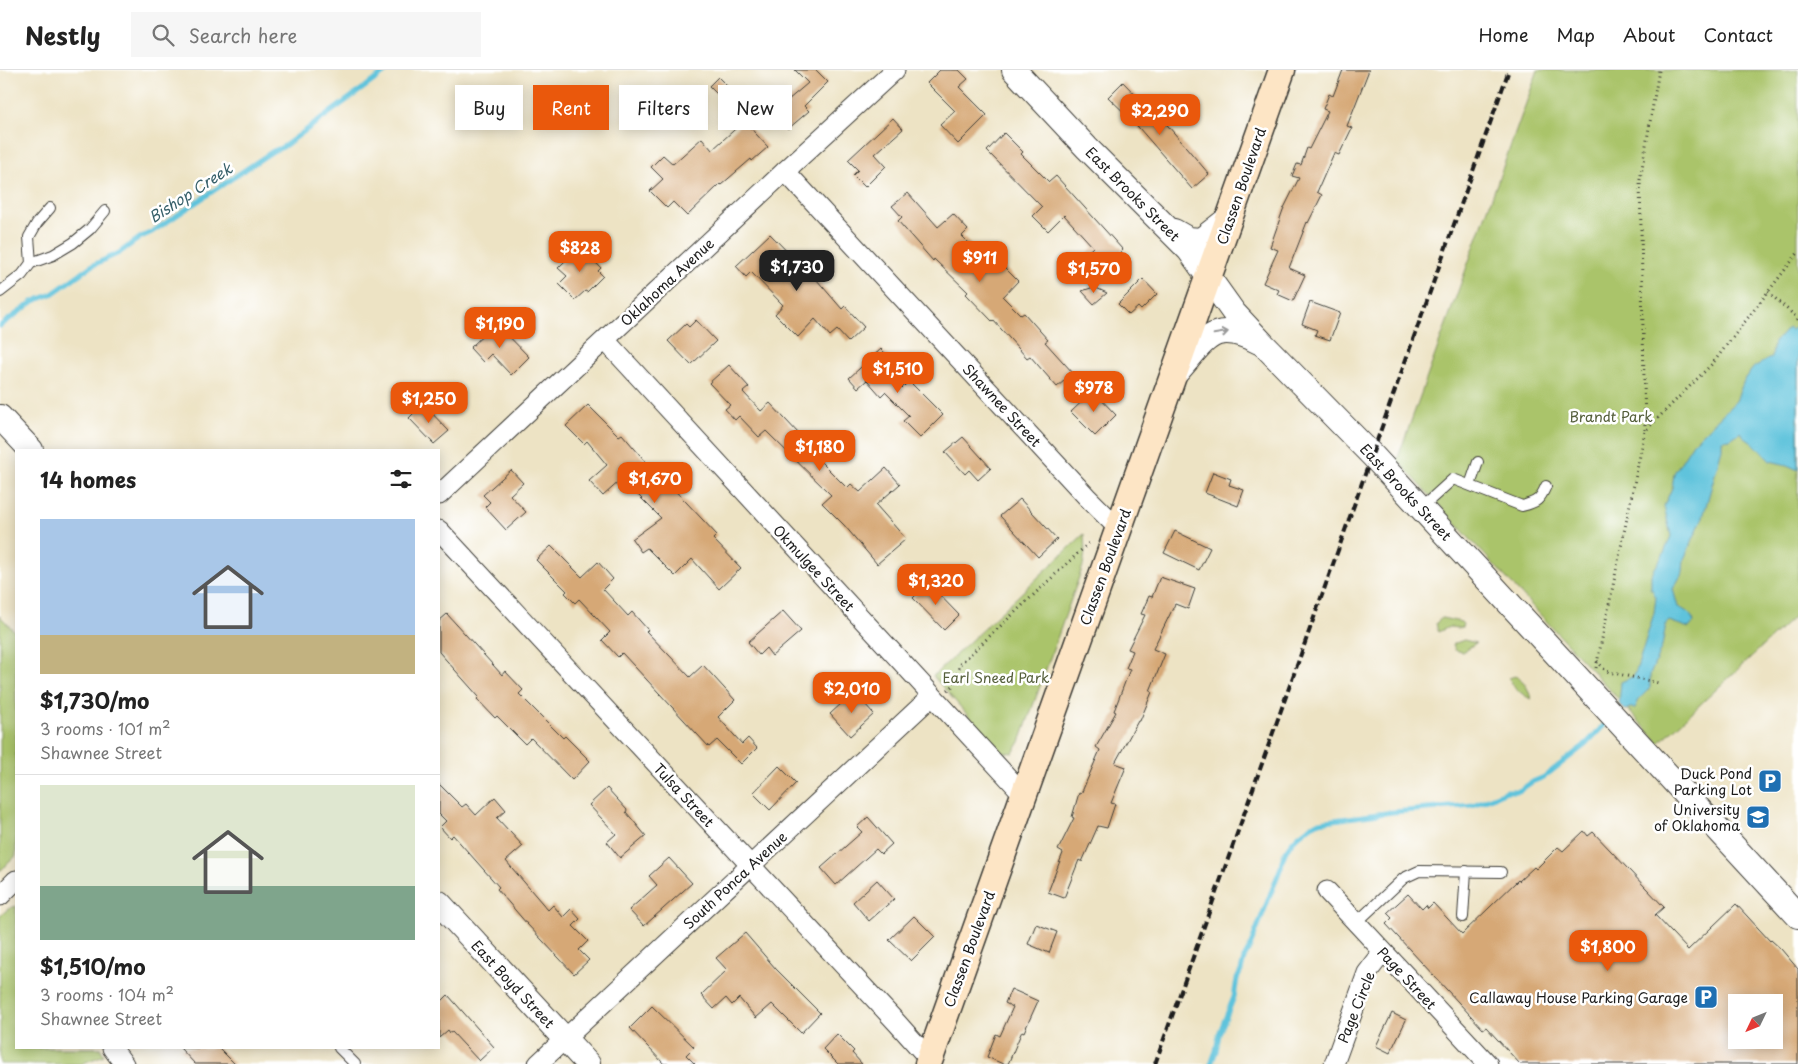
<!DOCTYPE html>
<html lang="en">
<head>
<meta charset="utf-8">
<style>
	body { margin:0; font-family:"Playpen Sans",sans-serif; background:#f6f6f6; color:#222; height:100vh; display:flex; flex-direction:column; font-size:19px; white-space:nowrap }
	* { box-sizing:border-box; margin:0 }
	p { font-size:16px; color:#767676 }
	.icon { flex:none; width:28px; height:28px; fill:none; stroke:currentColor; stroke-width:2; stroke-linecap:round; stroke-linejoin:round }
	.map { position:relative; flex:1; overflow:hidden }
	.side { position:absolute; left:15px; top:379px; width:425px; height:600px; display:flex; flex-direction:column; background:#fff; border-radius:0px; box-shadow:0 2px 12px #0003 }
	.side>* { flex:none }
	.hud { position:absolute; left:455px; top:15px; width:475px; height:45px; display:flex; gap:10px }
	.needle { width:32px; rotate:227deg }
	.tools { position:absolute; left:1728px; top:924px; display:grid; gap:10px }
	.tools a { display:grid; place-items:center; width:55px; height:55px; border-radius:0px; background:#fff; box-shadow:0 2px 12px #0003; font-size:25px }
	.price { position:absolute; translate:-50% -42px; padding:0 11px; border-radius:10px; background:#ea580c; color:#fff; font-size:16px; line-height:32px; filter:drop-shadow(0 1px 2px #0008) }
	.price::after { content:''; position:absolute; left:50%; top:30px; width:15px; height:11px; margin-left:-8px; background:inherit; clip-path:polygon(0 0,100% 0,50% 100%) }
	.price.selected { background:#222; color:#fff }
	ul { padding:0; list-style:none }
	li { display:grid; align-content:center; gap:10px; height:265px; padding:0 25px }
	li+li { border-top:1px solid #e0e0e0 }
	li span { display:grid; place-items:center; height:155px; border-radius:0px; color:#555 }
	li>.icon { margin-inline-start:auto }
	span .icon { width:90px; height:90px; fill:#fffc; stroke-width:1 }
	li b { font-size:21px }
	h2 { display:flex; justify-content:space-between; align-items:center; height:60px; padding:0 25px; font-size:21px }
	.tag { padding:0 18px; border-radius:0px; background:#fff; box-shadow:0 2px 12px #0003; font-size:18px; line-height:45px }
	.tag.selected { background:#ea580c; color:#fff }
	header { display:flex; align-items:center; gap:30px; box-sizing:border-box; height:70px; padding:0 25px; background:#fff; border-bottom:1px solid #e0e0e0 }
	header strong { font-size:24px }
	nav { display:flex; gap:28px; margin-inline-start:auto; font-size:18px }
	.search { width:350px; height:45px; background:#f6f6f6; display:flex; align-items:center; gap:12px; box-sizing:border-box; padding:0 18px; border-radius:0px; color:#767676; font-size:19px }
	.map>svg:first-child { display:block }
	.green { fill:#aac46a; stroke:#637043 }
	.water { fill:#5ec3dc; stroke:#3d707c }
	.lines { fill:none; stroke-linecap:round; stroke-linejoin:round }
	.stream { stroke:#5ec3dc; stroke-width:5 }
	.building { fill:#d6a876; fill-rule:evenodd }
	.service-casing { stroke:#3b3a35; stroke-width:12 }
	.minor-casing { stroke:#3b3a35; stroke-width:21 }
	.tertiary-casing { stroke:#3b3a35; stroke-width:26 }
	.secondary-casing { stroke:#3b3a35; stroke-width:29 }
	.path { stroke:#3b3a35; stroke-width:3; stroke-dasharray:1 4; stroke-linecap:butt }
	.service { stroke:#fff; stroke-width:10 }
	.minor { stroke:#fff; stroke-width:19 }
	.tertiary { stroke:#fff; stroke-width:24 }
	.secondary { stroke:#fde5c5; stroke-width:26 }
	.rail { stroke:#1c1c1c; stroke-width:4; stroke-dasharray:8 4; stroke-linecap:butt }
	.oneway { stroke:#999 }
	.labels { text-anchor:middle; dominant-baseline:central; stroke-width:5; stroke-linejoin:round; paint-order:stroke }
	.street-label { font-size:14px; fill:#1c1c1c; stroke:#fff }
	.park-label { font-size:14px; fill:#555f3b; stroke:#fff }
	.poi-label { font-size:14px; fill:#1c1c1c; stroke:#fff; text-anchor:end }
	.water-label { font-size:15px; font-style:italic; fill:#365f69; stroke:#fff }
</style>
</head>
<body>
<header>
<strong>Nestly</strong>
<div class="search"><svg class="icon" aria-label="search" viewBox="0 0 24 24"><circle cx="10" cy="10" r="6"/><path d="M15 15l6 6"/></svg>Search here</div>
<nav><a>Home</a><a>Map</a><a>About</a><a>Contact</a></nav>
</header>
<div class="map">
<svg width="1798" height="994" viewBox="0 0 1798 994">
	<rect width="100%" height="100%" fill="#fff"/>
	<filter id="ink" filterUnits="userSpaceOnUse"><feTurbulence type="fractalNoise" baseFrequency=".02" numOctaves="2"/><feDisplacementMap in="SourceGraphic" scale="10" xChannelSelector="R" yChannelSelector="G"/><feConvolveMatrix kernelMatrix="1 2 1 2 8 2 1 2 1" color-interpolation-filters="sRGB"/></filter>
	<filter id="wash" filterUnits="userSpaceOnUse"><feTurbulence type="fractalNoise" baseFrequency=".0096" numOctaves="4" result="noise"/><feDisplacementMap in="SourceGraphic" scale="20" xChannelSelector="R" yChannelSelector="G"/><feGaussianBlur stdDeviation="1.12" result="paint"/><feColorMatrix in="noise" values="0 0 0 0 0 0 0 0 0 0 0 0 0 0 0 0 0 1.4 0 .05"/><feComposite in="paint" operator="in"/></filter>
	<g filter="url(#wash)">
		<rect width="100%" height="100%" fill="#ede3c4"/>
		<!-- green -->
		<g class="green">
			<polygon points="1538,0 1798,0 1798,543 1659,673 1397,390"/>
			<polygon points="1084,464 1085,482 1083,496 1020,672 1013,683 1002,682 994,675 933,606"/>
			<polygon points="0,546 16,563 16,786 0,801"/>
			<polygon points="1442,548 1461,552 1463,554 1462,557 1458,558 1449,557 1438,562 1436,553"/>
			<polygon points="1464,570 1476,573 1462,582 1455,580 1453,574"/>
			<path d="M 1515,606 C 1524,609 1529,620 1531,629 C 1522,625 1513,617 1509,608 Z"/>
			<polygon points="16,836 16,978 100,978 104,985 81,994 0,994 0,846 8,839"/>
		</g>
		<!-- water -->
		<path class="water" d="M 1796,256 L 1798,259 L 1798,400 L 1787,395 L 1770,391 L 1755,375 L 1745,368 L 1741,362 L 1730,369 L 1722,370 L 1722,379 L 1703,447 L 1684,489 L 1683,502 L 1673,519 L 1678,537 C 1685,540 1692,544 1694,552 L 1689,558 L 1669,551 L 1666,554 L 1662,576 L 1650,605 L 1650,618 L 1640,628 L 1635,638 L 1629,638 L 1627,640 L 1625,640 L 1619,634 L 1621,612 L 1634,606 L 1637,598 L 1654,543 L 1656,527 L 1651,518 L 1651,505 L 1664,483 L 1671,466 L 1664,436 L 1672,418 L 1674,403 L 1693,373 L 1736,331 L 1745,308 L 1754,297 L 1772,287 L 1774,272 L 1779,268 L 1788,258 L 1791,260 Z"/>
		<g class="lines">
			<!-- stream -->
			<g class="stream">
				<polyline points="0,256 34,231 52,224 91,196 119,183 141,167 152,162 273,81 283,77 388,0"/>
				<path d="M 1211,994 L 1216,981 L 1219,964 L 1234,927 L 1237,909 L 1241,901 L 1244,888 L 1249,879 L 1281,797 C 1283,776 1301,761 1319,752 L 1393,742 L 1473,735 L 1507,721 L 1519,721 L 1532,712 L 1544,707 L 1585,675 L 1609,650"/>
			</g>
		</g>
		<g id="blocks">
			<!-- building -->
			<g class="building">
				<polygon points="795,0 816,0 828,12 804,36 809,41 788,59 774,42 808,13"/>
				<polygon points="940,0 959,0 968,9 959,17 987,45 958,74 940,55 955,41 927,13"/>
				<polygon points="1343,0 1369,0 1347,56 1352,58 1339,85 1334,83 1317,122 1322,125 1308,153 1307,152 1289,198 1305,205 1293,231 1277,224 1279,220 1263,213 1278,180 1270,177 1283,140 1299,108 1292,106 1297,94 1301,95 1307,78 1309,79 1328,41 1323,39 1329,24 1333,26"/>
				<polygon points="718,7 738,27 729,36 709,16"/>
				<polygon points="1123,12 1155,45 1157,43 1209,104 1192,119 1132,50 1108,27"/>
				<polygon points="893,48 903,59 875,84 886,96 865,117 853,105 858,100 848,90"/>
				<polygon points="744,51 768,77 752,91 751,89 721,115 720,114 687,146 673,132 667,138 650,121 663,109 651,97 663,85 673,94 702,68 712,80"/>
				<polygon points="1004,63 1023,82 1021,84 1049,112 1056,106 1123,180 1116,187 1120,191 1094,217 1073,196 1093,177 1064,145 1048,161 1033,146 1042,137 987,81"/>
				<polygon points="908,123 938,157 953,144 968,160 962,166 993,197 998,191 1018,211 1003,227 1021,245 1024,243 1048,270 1045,272 1073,303 1057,317 1030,286 1027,288 993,250 992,251 966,224 968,222 934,189 933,191 898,151 902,147 892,136"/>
				<polygon points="770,164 809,204 810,202 842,239 845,236 864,257 848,272 837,260 830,266 815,249 798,267 775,244 783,235 751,202 746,207 736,196"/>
				<polygon points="580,176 601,198 598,201 603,206 587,222 585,221 575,230 559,214 567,206 558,198"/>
				<polygon points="1143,209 1157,224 1141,240 1138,237 1129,245 1118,234"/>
				<polygon points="1094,217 1107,223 1094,234 1082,221"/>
				<polygon points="1310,232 1340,243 1330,270 1315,265 1317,260 1302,254"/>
				<polygon points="696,250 716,271 691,295 668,271 686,254 689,257"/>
				<polygon points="496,253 529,287 511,305 491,284 483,292 470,278"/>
				<polygon points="881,279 892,290 884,297 902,318 909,311 943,345 920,368 903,351 909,346 885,322 881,326 867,310 858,318 849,308"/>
				<polygon points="729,295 749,317 743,322 761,341 770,333 799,364 796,367 847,418 851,414 860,422 886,398 900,414 876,435 906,469 877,494 844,455 822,433 831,425 766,361 759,367 739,346 735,350 725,339 730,335 709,313"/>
				<polygon points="1093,321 1116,345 1095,366 1071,342"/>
				<polygon points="423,334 449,361 434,374 409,348"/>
				<polygon points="588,335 619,366 622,364 658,406 660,405 687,433 717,465 713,469 741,498 719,519 692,489 675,506 647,478 641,482 632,469 661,448 622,409 603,426 589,411 607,395 587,371 584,374 566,356"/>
				<polygon points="963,367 991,398 978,410 969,400 965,404 945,382"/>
				<polygon points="511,400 523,413 510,425 526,442 506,460 485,437 490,432 483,425"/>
				<polygon points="1213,402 1231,409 1229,415 1244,420 1238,436 1205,423"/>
				<polygon points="1020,429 1057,469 1038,487 1000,446"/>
				<polygon points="1175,461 1210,478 1199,500 1164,483"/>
				<polygon points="551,476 582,507 598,492 613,509 603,519 628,546 632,542 648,560 646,561 690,607 703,595 735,630 718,647 742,674 748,668 757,678 741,694 717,670 709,677 622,583 618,587 602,570 610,562 579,529 575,533 565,523 567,521 536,490"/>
				<polygon points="1160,507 1195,519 1188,539 1175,534 1153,579 1165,584 1150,621 1152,622 1140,651 1138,651 1115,693 1126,697 1111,733 1115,734 1107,758 1098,756 1082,792 1079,790 1064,828 1048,822 1063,783 1058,780 1074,748 1072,747 1079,723 1081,724 1100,680 1096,677 1116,642 1114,641 1130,599 1126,598 1133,581 1128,579 1145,545 1141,544 1149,526 1152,527"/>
				<polygon points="928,513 959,545 944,560 913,528"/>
				<polygon points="783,541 801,561 772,586 766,578 759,585 748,572"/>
				<polygon points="447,544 502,605 505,601 523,620 519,624 563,668 565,666 590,691 572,710 531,668 525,674 497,646 495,648 477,629 479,627 439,582 439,551"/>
				<polygon points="854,622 874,644 850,666 830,644"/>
				<polygon points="779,696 796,713 770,740 753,723"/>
				<polygon points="439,714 462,737 466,734 476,745 495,727 506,740 497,748 523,776 506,791 548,840 553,835 563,847 571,839 580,849 573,856 588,871 579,880 589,890 574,904 527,854 497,819 499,817 453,765 450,768 440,757 446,751 439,744"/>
				<polygon points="607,718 627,740 626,742 646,766 620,788 607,772 616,764 589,735"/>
				<polygon points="868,747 892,774 881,784 876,779 836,815 821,798 862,762 857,757"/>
				<path d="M 1584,761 L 1588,766 L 1593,762 L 1664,837 L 1655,845 L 1688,880 L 1736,834 L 1770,871 L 1771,870 L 1781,879 L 1798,899 L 1798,994 L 1520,994 L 1486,957 L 1483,959 L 1386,854 L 1392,848 L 1387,843 L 1408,824 L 1422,839 L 1426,835 L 1428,838 L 1433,833 L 1462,864 L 1518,810 L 1519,811 L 1534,797 L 1536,799 L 1558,777 L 1563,781 ZM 1736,932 L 1774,932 L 1774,970 L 1736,970 Z"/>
				<polygon points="669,788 692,813 644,856 629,840 657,815 649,806"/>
				<polygon points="877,810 894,829 869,851 853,832"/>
				<polygon points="914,846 935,867 911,891 889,870"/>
				<polygon points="1036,854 1057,862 1049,883 1028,874"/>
				<polygon points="745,863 776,899 820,943 801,963 772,934 756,948 739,928 732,935 726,928 714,939 701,925 727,900 716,888"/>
				<polygon points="1011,919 1038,931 1024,962 1022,961 1008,994 1003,994 987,987 996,964 1000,966 1013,937 1005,933"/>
				<polygon points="448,925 494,977 479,991 452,962 450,963 448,960 439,968 439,934"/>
				<polygon points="652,936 694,977 686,985 695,994 664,994 630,958"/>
				<polygon points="1392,943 1406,950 1390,983 1376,976"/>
				<polygon points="837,964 854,981 852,983 862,994 838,994 823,979"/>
				<polygon points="180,978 219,978 235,994 195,994"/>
			</g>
		</g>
	</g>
	<g filter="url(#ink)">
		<use href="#blocks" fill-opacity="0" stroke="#3b3a35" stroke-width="1"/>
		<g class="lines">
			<!-- service casing -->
			<g class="service-casing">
				<g id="service">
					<polyline points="31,193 29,167 37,153 50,138"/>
					<polyline points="0,222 22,205 31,193 53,185 73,173 90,159 105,141"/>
					<polyline points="1470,415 1478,392"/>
					<path d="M 1421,438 L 1453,409 L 1522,436 C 1537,432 1540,430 1546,416"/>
					<polyline points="1463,847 1466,801"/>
					<polyline points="1356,853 1404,808 1419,801 1501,802"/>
					<polyline points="339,978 355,994"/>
				</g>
			</g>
			<!-- minor casing -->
			<g class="minor-casing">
				<g id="minor">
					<polyline points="785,101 1087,427 1119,459"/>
					<polyline points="605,270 1024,725"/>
					<polyline points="439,425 785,101 895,0"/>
					<polyline points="439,460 898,954 930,990"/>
					<polyline points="1327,821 1488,994"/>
					<polyline points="0,826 16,810"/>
					<polyline points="112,978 124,994"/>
					<polyline points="538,994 932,626"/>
					<polyline points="1334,994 1367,903 1383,882"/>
				</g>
			</g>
			<!-- tertiary casing -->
			<g class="tertiary-casing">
				<g id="tertiary">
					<polyline points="1014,0 1087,78 1189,180 1234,243 1263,274 1373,386 1798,846"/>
					<polyline points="1174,161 1188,169 1201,170 1229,148"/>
					<path d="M 1177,302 C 1206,270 1213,248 1259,272"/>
					<polyline points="0,347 31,380"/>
					<polyline points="439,833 588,994"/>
				</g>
			</g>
			<!-- secondary casing -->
			<g class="secondary-casing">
				<polyline id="secondary" points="928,994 1282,0"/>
			</g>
			<!-- path -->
			<g class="path">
				<polyline points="1768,222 1795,246 1798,251"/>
				<polyline points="1645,360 1640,110 1659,0"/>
				<polyline points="1597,591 1605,600 1609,602 1659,613"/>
				<polyline points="1596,598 1645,361 1713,293 1798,183"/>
				<polyline points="948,620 954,615 960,594 1091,471"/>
			</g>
			<!-- service -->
			<use href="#service" class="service"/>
			<!-- minor -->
			<use href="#minor" class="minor"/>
			<!-- tertiary -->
			<use href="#tertiary" class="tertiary"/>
			<!-- secondary -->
			<use href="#secondary" class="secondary"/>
			<!-- rail -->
			<polyline class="rail" points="1155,994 1509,0"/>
		</g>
		<!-- one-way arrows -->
		<defs><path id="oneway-shaft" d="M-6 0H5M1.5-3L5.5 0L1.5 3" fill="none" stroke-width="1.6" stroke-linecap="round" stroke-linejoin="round" transform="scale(1.25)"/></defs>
		<use class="oneway" href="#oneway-shaft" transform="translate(1221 263) rotate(-10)"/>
	</g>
	<!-- icons -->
	<defs>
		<g id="parking-square" transform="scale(1.25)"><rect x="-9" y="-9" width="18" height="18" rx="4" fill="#1f6fb2" stroke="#fff"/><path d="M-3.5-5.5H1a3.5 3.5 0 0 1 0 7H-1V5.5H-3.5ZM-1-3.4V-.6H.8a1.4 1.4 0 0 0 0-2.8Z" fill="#fff"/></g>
		<g id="university-square" transform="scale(1.25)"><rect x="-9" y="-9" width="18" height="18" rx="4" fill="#1f6fb2" stroke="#fff"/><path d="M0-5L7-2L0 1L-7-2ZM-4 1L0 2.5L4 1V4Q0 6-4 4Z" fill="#fff"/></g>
	</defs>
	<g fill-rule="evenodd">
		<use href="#parking-square" x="1770" y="711"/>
		<use href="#university-square" x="1758" y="747"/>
		<use href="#parking-square" x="1706" y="927"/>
	</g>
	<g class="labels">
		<!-- street labels -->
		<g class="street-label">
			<text transform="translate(1241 116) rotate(-71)">Classen Boulevard</text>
			<text transform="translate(1133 124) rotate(45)">East Brooks Street</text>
			<text transform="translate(667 212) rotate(-43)">Oklahoma Avenue</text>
			<text transform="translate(1002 335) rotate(47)">Shawnee Street</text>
			<text transform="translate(1406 422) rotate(47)">East Brooks Street</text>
			<text transform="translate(1105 497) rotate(-70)">Classen Boulevard</text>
			<text transform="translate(814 498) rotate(47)">Okmulgee Street</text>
			<text transform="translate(684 725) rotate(47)">Tulsa Street</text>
			<text transform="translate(735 810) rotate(-43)">South Ponca Avenue</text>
			<text transform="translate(969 879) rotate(-70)">Classen Boulevard</text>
			<text transform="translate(1407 908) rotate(47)">Page Street</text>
			<text transform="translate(513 914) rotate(47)">East Boyd Street</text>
			<text transform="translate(1356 937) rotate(-68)">Page Circle</text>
		</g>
		<!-- park labels -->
		<g class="park-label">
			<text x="1611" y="346">Brandt Park</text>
			<text x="996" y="607">Earl Sneed Park</text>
		</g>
		<!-- poi labels -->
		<g class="poi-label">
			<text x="1752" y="703">Duck Pond<tspan x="1752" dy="16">Parking Lot</tspan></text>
			<text x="1740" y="739">University<tspan x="1740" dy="16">of Oklahoma</tspan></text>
			<text x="1688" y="927">Callaway House Parking Garage</text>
		</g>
		<!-- water labels -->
		<g class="water-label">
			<text transform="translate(190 122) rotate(-33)">Bishop Creek</text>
		</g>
	</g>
</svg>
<div class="tools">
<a><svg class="needle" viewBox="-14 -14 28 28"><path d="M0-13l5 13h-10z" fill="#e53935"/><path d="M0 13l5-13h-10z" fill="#767676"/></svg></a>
</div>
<b class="price" style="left:1160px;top:66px">$2,290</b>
<b class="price" style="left:580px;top:203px">$828</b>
<b class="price" style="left:980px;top:213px">$911</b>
<b class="price selected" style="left:797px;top:222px">$1,730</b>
<b class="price" style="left:1094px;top:224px">$1,570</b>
<b class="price" style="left:500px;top:279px">$1,190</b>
<b class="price" style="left:898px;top:324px">$1,510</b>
<b class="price" style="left:1094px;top:343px">$978</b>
<b class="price" style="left:429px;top:354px">$1,250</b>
<b class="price" style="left:820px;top:402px">$1,180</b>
<b class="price" style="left:655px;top:434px">$1,670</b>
<b class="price" style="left:936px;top:536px">$1,320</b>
<b class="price" style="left:852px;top:644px">$2,010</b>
<b class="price" style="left:1608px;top:902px">$1,800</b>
<div class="hud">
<a class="tag">Buy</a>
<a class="tag selected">Rent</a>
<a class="tag">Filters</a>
<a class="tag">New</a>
</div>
<section class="side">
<h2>14 homes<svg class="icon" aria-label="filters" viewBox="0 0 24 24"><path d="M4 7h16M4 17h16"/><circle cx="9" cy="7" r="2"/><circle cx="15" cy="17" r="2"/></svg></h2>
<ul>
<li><span style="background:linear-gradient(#a9c7e8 75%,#c2b280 0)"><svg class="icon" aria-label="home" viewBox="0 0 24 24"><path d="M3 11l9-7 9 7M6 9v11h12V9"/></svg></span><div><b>$1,730/mo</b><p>3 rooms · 101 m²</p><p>Shawnee Street</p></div></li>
<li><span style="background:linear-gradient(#dfe7d0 65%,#7fa58c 0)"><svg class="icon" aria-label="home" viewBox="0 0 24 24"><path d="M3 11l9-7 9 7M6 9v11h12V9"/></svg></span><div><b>$1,510/mo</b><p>3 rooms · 104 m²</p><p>Shawnee Street</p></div></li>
</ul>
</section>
</div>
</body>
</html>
